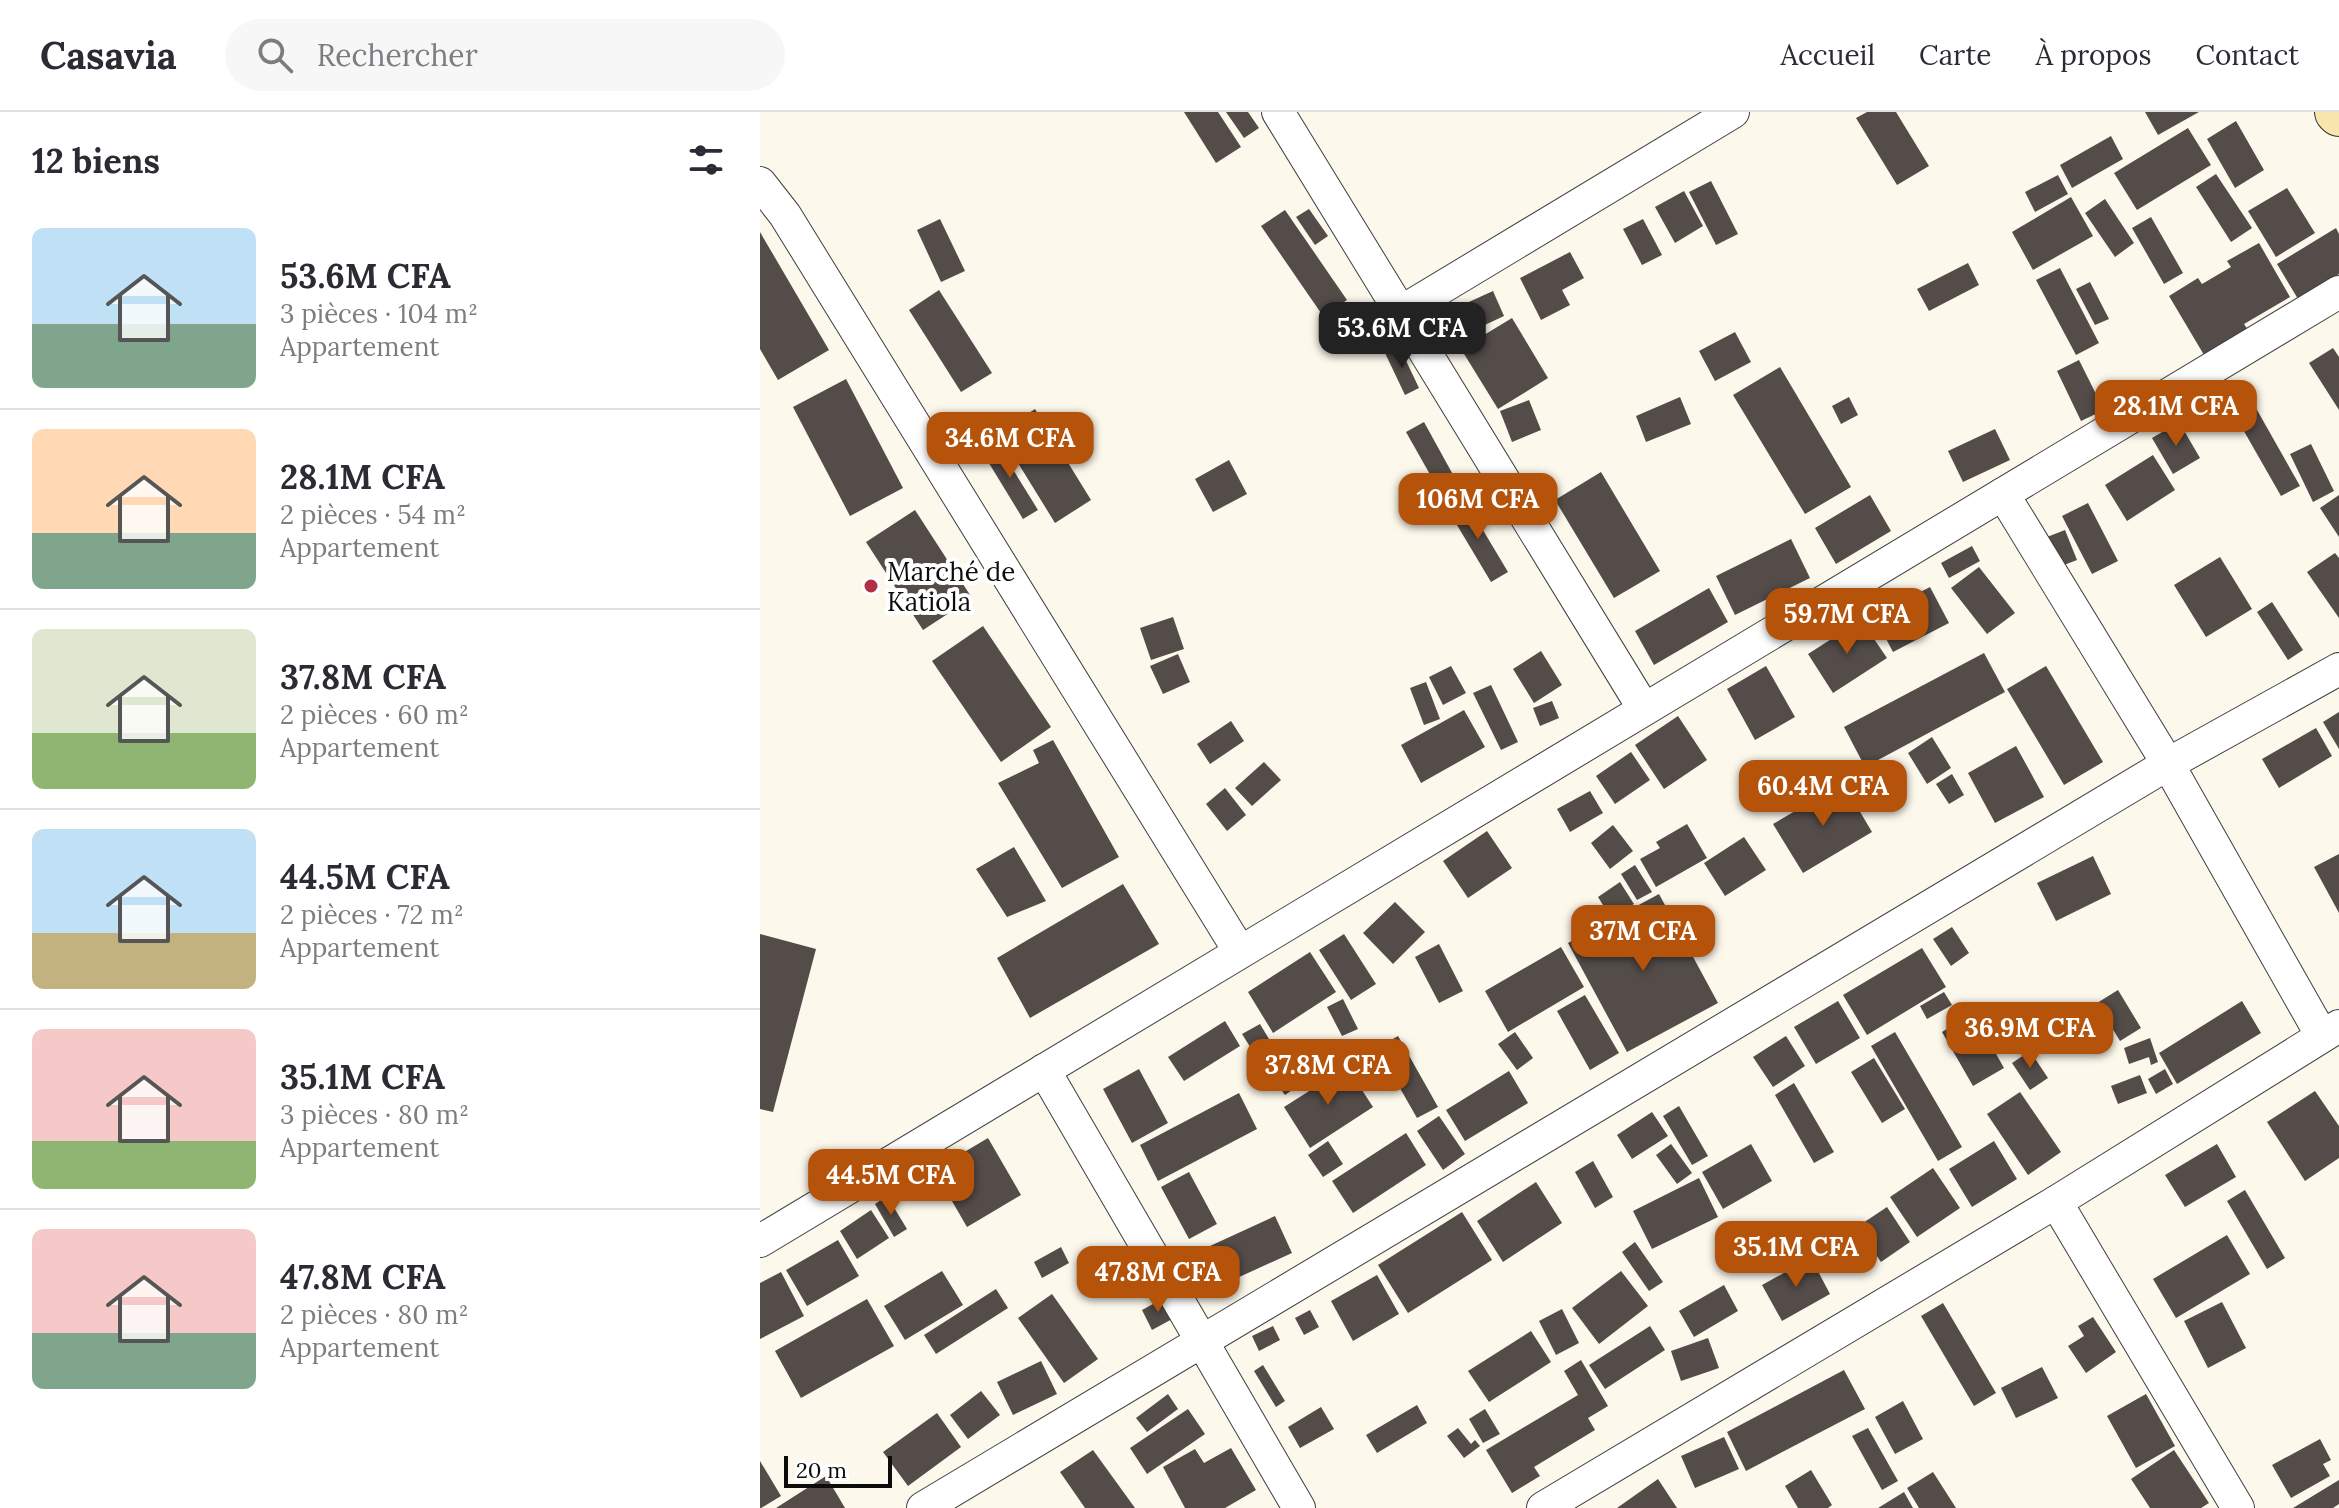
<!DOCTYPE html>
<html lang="fr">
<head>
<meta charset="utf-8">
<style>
	body { margin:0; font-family:Lora,serif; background:#f7f7f7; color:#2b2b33; height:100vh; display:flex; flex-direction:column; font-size:30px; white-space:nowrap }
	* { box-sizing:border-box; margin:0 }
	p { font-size:26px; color:#7c7c81 }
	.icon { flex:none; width:44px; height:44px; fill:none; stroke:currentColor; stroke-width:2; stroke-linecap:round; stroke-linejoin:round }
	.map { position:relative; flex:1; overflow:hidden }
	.drawer { display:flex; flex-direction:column; background:#fff; width:760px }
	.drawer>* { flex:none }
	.scale { position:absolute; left:24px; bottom:20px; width:108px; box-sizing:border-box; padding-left:8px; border:4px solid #0c0c0c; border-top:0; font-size:22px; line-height:28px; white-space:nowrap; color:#0c0c0c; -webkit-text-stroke:6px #fff; paint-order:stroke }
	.price { position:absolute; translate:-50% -68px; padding:0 18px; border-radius:16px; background:#b45309; color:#fff; font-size:26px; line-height:52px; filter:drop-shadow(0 2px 4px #0008) }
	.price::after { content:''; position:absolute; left:50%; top:48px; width:24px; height:18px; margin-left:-12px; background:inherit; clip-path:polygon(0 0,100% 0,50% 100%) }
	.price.on { background:#222; color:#fff }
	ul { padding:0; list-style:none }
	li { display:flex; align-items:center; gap:24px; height:200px; padding:0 32px }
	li+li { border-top:2px solid #e1e1e2 }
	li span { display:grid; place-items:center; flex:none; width:224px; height:160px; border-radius:12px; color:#555 }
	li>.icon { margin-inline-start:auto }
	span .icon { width:96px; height:96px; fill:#fffc; stroke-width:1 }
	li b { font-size:34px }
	h2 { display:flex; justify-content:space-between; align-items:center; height:96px; padding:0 32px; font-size:34px }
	header { display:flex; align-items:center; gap:48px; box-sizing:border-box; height:112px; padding:0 40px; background:#fff; border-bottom:2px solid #e1e1e2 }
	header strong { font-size:38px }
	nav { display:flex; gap:44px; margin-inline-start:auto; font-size:28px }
	.search { width:560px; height:72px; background:#f7f7f7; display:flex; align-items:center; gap:20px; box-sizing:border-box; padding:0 28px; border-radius:44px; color:#7c7c81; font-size:30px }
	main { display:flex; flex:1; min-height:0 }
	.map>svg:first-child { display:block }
	.building { fill:#534c49 }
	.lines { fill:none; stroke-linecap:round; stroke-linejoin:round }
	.street-casing { stroke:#3f3f3f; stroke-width:34 }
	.secondary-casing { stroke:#2e2e2e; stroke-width:46 }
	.street { stroke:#fff; stroke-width:32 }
	.secondary { stroke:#f8e7ac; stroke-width:44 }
	.poi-dot { fill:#af3145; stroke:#fff; stroke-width:3 }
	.labels { text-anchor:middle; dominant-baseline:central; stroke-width:8; stroke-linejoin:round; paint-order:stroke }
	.poi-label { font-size:26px; fill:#0c0c0c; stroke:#fff; text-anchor:start }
</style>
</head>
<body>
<header>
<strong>Casavia</strong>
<div class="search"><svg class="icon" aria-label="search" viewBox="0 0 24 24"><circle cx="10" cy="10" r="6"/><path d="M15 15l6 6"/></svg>Rechercher</div>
<nav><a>Accueil</a><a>Carte</a><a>À propos</a><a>Contact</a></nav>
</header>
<main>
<section class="drawer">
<h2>12 biens<svg class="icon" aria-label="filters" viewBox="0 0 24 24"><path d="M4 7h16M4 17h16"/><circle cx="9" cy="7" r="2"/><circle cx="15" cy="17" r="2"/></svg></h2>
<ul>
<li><span style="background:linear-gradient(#bfe0f5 60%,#7fa58c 0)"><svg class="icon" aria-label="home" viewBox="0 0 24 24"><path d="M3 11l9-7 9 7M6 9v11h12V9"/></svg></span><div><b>53.6M CFA</b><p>3 pièces · 104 m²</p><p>Appartement</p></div></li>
<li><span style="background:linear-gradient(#ffd9b3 65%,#7fa58c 0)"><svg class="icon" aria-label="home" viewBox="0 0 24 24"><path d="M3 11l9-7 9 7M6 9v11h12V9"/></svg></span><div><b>28.1M CFA</b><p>2 pièces · 54 m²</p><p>Appartement</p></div></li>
<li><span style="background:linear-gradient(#dfe7d0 65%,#8fb573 0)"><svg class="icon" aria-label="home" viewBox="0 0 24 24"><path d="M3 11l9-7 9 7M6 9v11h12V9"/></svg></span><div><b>37.8M CFA</b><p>2 pièces · 60 m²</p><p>Appartement</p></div></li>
<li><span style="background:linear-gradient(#bfe0f5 65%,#c2b280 0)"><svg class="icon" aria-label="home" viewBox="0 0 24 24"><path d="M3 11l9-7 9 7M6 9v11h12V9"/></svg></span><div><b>44.5M CFA</b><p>2 pièces · 72 m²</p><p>Appartement</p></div></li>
<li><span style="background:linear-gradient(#f6c9c9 70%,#8fb573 0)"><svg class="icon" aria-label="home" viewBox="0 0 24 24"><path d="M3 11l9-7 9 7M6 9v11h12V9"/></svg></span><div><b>35.1M CFA</b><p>3 pièces · 80 m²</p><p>Appartement</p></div></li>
<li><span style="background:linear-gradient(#f6c9c9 65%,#7fa58c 0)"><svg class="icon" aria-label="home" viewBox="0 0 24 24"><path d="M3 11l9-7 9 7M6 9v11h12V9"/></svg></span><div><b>47.8M CFA</b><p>2 pièces · 80 m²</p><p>Appartement</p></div></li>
</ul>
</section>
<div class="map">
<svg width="1579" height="1396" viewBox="0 0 1579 1396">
	<rect width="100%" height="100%" fill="#fdf8ec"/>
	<!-- building -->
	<g class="building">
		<polygon points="424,0 458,0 481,35 456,51"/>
		<polygon points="466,0 488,0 499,16 484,26"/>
		<polygon points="1107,0 1136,0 1169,54 1137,73 1096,6"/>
		<polygon points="1385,0 1439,0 1398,23"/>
		<polygon points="1476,9 1504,58 1475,76 1447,27"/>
		<polygon points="1428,16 1451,53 1377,98 1354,61"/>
		<polygon points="1351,24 1363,47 1312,76 1300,53"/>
		<polygon points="1456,62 1492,116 1471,130 1436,75"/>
		<polygon points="1298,63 1308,82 1275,100 1265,80"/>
		<polygon points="951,69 978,122 956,133 929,80"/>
		<polygon points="1527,76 1555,121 1516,145 1488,99"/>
		<polygon points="924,79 943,114 915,131 895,95"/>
		<polygon points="1311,85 1333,124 1273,158 1252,120"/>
		<polygon points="1345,87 1374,131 1355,145 1325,101"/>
		<polygon points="549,97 568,124 555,133 536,105"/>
		<polygon points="525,98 587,188 563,204 501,114"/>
		<polygon points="1391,105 1423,161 1404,172 1372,116"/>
		<polygon points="180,107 205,159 181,170 157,118"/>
		<polygon points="883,107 902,143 882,153 863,117"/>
		<polygon points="1576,116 1579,122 1579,162 1538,187 1517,152"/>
		<polygon points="0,120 69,238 18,268 0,237"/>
		<polygon points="1499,131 1530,185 1484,212 1488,218 1444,243 1409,184 1438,166 1442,172 1471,155 1467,149"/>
		<polygon points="810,140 824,166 802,178 810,193 781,208 760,166"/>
		<polygon points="1208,151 1219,173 1169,199 1157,177"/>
		<polygon points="1300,156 1339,231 1316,243 1276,168"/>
		<polygon points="1330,170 1349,207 1335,213 1316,177"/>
		<polygon points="179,178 232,261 201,280 149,198"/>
		<polygon points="733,179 744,204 712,219 700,194"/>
		<polygon points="752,206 788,266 738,297 701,237"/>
		<polygon points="975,220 991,250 955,269 939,239"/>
		<polygon points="639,234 659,276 645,283 625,241"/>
		<polygon points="1573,236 1579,245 1579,298 1549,251"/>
		<polygon points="1319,248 1344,298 1321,309 1297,259"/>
		<polygon points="1020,255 1091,375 1045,402 973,283"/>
		<polygon points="86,267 143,376 90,404 33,295"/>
		<polygon points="1370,276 1375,288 1358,295 1354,284"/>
		<polygon points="1488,282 1540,374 1521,384 1469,293"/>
		<polygon points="920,285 931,312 886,330 876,304"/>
		<polygon points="1089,285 1098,303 1081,312 1072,294"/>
		<polygon points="769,288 781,318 752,330 740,299"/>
		<polygon points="275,297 331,388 295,411 239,320"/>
		<polygon points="664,310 702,379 685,389 646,320"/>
		<polygon points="1419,310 1440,346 1413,362 1392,326"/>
		<polygon points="1235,317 1250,348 1203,370 1188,339"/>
		<polygon points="236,330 278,398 263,407 221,338"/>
		<polygon points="1551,332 1574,379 1553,390 1530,342"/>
		<polygon points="1393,343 1415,378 1367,409 1345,373"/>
		<polygon points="469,348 487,382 453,400 435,367"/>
		<polygon points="841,360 900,459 854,486 795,388"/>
		<polygon points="1110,383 1131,419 1076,452 1055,416"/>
		<polygon points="1579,383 1579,425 1560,396"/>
		<polygon points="705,388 748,460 731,470 688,398"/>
		<polygon points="1328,391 1358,449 1332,462 1302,404"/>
		<polygon points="155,398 212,486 163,518 106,430"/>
		<polygon points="1305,418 1317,448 1299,455 1287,425"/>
		<polygon points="1031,427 1050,466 975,503 956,464"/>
		<polygon points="1212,434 1220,449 1189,466 1181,451"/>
		<polygon points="1575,441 1579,446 1579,506 1547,460"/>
		<polygon points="1460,445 1492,497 1446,525 1414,473"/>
		<polygon points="1219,455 1255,501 1227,522 1191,476"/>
		<polygon points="1170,475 1189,511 1133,540 1114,504"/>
		<polygon points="949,476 968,510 894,553 875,519"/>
		<polygon points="1512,490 1543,538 1528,548 1497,500"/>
		<polygon points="413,505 424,537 391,548 380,516"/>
		<polygon points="1101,508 1127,546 1073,581 1048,542"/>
		<polygon points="223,514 291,615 241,650 172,549"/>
		<polygon points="781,539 802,573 774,591 753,557"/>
		<polygon points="1224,541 1245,580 1105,655 1084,615"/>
		<polygon points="418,542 430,570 403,582 390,554"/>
		<polygon points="691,554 706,581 683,593 669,565"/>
		<polygon points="1006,554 1035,605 995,628 967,577"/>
		<polygon points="1286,554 1343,650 1304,673 1247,577"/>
		<polygon points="666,570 680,607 664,613 650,576"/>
		<polygon points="731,573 758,630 741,638 713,581"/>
		<polygon points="792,589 799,606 780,614 773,596"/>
		<polygon points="704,598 725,635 661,671 641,633"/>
		<polygon points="1579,600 1579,637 1563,610"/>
		<polygon points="918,604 947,648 904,677 875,633"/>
		<polygon points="471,609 484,629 450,652 437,632"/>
		<polygon points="1556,616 1572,644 1519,676 1502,647"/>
		<polygon points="1172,625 1191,656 1167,672 1148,641"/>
		<polygon points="293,628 359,745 302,776 238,671 279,651 273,638"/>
		<polygon points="1256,634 1284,685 1235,711 1208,661"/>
		<polygon points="871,640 890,668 855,692 836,664"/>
		<polygon points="504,650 521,668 492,694 475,676"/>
		<polygon points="1192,662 1204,683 1189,692 1176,672"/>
		<polygon points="1083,671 1112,720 1043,761 1013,712"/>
		<polygon points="465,676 486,703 467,719 446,692"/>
		<polygon points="830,679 843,701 810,720 797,697"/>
		<polygon points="927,712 947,746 896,775 880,747 900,736 896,730"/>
		<polygon points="853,713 873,739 850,757 831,731"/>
		<polygon points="727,719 752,756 708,786 683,749"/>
		<polygon points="984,725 1006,758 965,784 944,751"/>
		<polygon points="254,735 286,789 247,805 216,757"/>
		<polygon points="1579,742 1579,801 1554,755"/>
		<polygon points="1333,744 1351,782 1296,809 1277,771"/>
		<polygon points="875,753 892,780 877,788 861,762"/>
		<polygon points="860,770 874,792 851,806 838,785"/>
		<polygon points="363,772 399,832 270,906 237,846"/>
		<polygon points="899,782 958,891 867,940 808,831"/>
		<polygon points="635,790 665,820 633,852 603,821"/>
		<polygon points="1192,815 1209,841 1191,854 1173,827"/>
		<polygon points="0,822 56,837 13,1000 0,997"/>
		<polygon points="584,822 616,872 591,888 559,838"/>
		<polygon points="679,832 703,879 679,891 655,845"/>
		<polygon points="801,835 824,875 748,920 725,879"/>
		<polygon points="1162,836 1186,875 1107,923 1083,883"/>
		<polygon points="550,840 576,880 513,921 488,880"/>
		<polygon points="1358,878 1381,916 1360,929 1337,891"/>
		<polygon points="1184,880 1192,893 1167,907 1160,894"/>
		<polygon points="825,883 859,941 830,958 797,899"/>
		<polygon points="583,887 598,917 582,924 567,895"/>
		<polygon points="1078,889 1100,926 1056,952 1034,915"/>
		<polygon points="1482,889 1501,921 1417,972 1399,941"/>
		<polygon points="1318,890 1331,911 1285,938 1272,917"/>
		<polygon points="1213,901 1244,956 1213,974 1182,920"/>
		<polygon points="465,909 480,934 424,969 408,945"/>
		<polygon points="500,912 521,947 504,957 482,922"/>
		<polygon points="755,920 773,946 757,958 738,932"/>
		<polygon points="1135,920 1202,1035 1178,1049 1111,934"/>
		<polygon points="638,924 678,995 657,1006 617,936"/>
		<polygon points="1026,924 1045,954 1013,975 993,945"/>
		<polygon points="1390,926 1398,950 1391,953 1389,945 1369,952 1364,936"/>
		<polygon points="1270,939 1288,966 1270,978 1252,951"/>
		<polygon points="1114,946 1145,997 1122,1011 1091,960"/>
		<polygon points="523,952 538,974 525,983 509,961"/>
		<polygon points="587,955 613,995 550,1036 524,995"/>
		<polygon points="379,957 408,1011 372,1031 343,977"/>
		<polygon points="1405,957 1413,972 1396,982 1388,967"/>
		<polygon points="749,959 768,991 705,1029 686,998"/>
		<polygon points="1380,963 1387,981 1358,992 1351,974"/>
		<polygon points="1034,971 1074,1040 1054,1051 1015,983"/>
		<polygon points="1555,979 1579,1014 1579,1046 1545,1069 1507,1010"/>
		<polygon points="1260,980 1301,1040 1268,1063 1227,1002"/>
		<polygon points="479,981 497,1017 398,1069 380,1033"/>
		<polygon points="919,994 948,1044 932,1053 903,1004"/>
		<polygon points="892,1000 908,1024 872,1047 857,1023"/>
		<polygon points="679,1004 705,1042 683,1058 657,1019"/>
		<polygon points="646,1021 666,1053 593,1101 572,1069"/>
		<polygon points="228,1026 261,1083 207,1115 174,1058"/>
		<polygon points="568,1029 583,1052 563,1065 548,1043"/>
		<polygon points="1234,1029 1257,1067 1212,1095 1189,1057"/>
		<polygon points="911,1032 932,1061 917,1072 896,1043"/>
		<polygon points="991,1032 1012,1069 963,1097 942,1060"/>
		<polygon points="1457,1032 1476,1065 1425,1095 1405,1063"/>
		<polygon points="833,1049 853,1085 835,1096 815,1060"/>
		<polygon points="1173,1056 1200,1096 1157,1125 1130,1085"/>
		<polygon points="429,1060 457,1112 429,1127 401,1075"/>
		<polygon points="939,1066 958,1105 892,1137 873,1099"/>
		<polygon points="776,1070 802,1111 743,1150 717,1109"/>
		<polygon points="1485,1078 1525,1146 1507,1157 1467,1089"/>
		<polygon points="127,1084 147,1117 134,1125 115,1092"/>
		<polygon points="1127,1095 1150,1130 1121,1150 1097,1115"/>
		<polygon points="111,1098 129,1126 97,1147 80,1119"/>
		<polygon points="702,1100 732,1148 648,1201 618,1153"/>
		<polygon points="515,1104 532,1141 466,1171 450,1134"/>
		<polygon points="1467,1123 1490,1162 1416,1206 1393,1167"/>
		<polygon points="78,1128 99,1164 47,1194 26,1158"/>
		<polygon points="875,1130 903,1170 889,1179 862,1140"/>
		<polygon points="301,1135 309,1151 282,1166 274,1150"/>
		<polygon points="1051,1146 1070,1182 1022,1209 1002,1173"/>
		<polygon points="182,1159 203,1193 145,1228 124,1194"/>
		<polygon points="861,1159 888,1194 839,1232 812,1196"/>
		<polygon points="21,1160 44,1204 0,1227 0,1171"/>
		<polygon points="617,1163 639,1202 593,1229 571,1189"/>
		<polygon points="964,1173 978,1199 934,1225 919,1199"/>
		<polygon points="236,1177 248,1196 176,1242 164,1223"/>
		<polygon points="292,1182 338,1247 304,1271 258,1206"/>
		<polygon points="404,1186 414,1206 392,1218 382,1198"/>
		<polygon points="107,1187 134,1234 41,1286 15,1239"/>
		<polygon points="1462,1190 1486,1236 1448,1256 1424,1209"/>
		<polygon points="1183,1191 1236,1281 1214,1294 1161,1204"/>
		<polygon points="802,1197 819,1231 796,1243 779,1209"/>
		<polygon points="550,1198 559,1215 544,1223 535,1206"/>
		<polygon points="1333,1205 1356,1240 1326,1261 1308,1234 1324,1224 1318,1214"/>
		<polygon points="513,1214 520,1228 499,1239 492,1224"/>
		<polygon points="890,1214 905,1238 845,1277 829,1253"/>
		<polygon points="771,1219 791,1250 729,1290 708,1259"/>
		<polygon points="948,1226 959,1256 921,1269 911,1239"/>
		<polygon points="821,1248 848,1294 828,1306 835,1318 774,1355 780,1364 752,1381 726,1338 818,1283 804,1259"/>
		<polygon points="281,1249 297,1282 253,1303 237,1270"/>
		<polygon points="503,1253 525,1289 516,1295 494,1259"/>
		<polygon points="1282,1255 1298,1286 1256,1306 1241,1276"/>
		<polygon points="1084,1258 1105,1297 986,1359 967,1320"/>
		<polygon points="221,1279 240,1303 208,1327 190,1303"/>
		<polygon points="408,1282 418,1297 387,1320 376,1306"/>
		<polygon points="1386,1282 1415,1334 1376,1356 1347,1304"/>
		<polygon points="1143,1289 1163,1327 1135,1342 1115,1305"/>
		<polygon points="657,1293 667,1311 617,1341 606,1323"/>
		<polygon points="561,1295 574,1317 540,1336 528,1315"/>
		<polygon points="428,1297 445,1322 387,1362 370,1336"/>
		<polygon points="725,1297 740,1322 723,1331 709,1307"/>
		<polygon points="177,1301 201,1335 148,1374 123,1340"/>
		<polygon points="698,1316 711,1332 715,1328 720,1334 704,1346 687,1324"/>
		<polygon points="1108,1316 1138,1369 1122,1378 1092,1324"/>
		<polygon points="964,1325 979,1357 935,1376 921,1344"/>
		<polygon points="1560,1327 1571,1348 1563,1352 1570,1364 1531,1386 1512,1353"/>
		<polygon points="471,1336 496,1378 465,1396 425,1396 403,1355 435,1337 444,1351"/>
		<polygon points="333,1338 375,1396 325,1396 300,1360"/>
		<polygon points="1414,1338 1449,1391 1441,1396 1390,1396 1371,1367"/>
		<polygon points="0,1349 21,1384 1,1396 0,1396"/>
		<polygon points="1051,1358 1072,1393 1068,1396 1038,1396 1025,1374"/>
		<polygon points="1173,1360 1196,1396 1159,1396 1147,1376"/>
		<polygon points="66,1364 85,1396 16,1396"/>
		<polygon points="898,1367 917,1396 857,1396"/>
		<polygon points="1579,1368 1579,1392 1573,1396 1533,1396"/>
		<polygon points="1144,1380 1153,1396 1118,1396"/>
	</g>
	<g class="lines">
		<!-- street casing -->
		<g class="street-casing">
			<g id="street">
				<polyline points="518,0 884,597"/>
				<polyline points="0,71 25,103 480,840"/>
				<polyline points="641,200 973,0"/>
				<polyline points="1243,382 1408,652 1562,924"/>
				<polyline points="284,958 539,1396"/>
				<polyline points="1296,1090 1478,1396"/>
				<polyline points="0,1129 1579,180"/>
				<polyline points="163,1396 1408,652 1579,557"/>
				<polyline points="783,1396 1296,1090 1579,914"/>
			</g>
		</g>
		<!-- secondary casing -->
		<g class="secondary-casing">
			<polyline id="secondary" points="1577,0 1579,2"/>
		</g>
		<!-- street -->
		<use href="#street" class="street"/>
		<!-- secondary -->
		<use href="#secondary" class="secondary"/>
	</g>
	<!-- markers -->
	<circle class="poi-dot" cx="111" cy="474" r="8"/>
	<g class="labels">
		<!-- poi labels -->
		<g class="poi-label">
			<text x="127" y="459">Marché de<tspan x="127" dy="30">Katiola</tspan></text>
		</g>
	</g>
</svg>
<div class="scale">20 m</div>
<b class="price on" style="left:642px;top:258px">53.6M CFA</b>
<b class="price" style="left:1416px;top:336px">28.1M CFA</b>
<b class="price" style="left:250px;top:368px">34.6M CFA</b>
<b class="price" style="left:718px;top:429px">106M CFA</b>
<b class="price" style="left:1087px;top:544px">59.7M CFA</b>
<b class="price" style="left:1063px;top:716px">60.4M CFA</b>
<b class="price" style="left:883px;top:861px">37M CFA</b>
<b class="price" style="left:1270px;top:958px">36.9M CFA</b>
<b class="price" style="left:568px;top:995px">37.8M CFA</b>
<b class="price" style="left:131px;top:1105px">44.5M CFA</b>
<b class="price" style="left:1036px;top:1177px">35.1M CFA</b>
<b class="price" style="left:398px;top:1202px">47.8M CFA</b>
</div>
</main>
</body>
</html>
